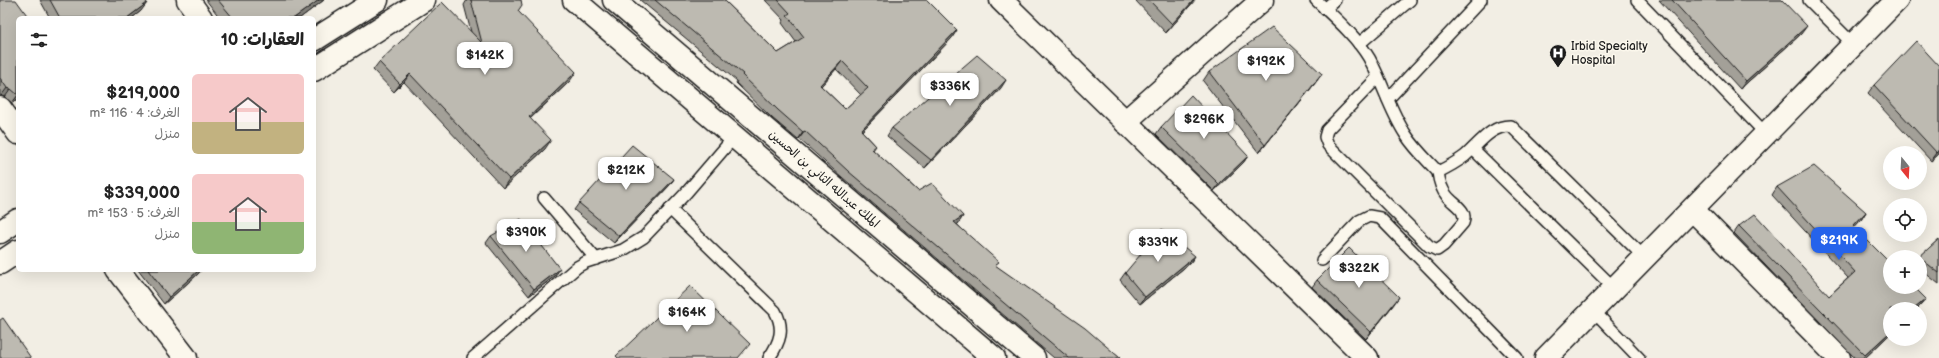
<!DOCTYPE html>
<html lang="ar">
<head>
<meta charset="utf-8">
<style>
	body { margin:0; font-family:"Balsamiq Sans","Playpen Sans Arabic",sans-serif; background:#f2f2f2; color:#222; direction:rtl; height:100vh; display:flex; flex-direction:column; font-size:15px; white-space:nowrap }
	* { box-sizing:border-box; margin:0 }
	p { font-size:13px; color:#767676 }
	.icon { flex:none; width:22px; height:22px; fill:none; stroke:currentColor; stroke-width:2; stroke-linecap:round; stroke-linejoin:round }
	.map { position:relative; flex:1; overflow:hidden; direction:ltr }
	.side { position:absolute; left:16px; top:16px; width:300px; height:256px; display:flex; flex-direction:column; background:#fff; border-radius:6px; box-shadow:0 4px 16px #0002; direction:rtl }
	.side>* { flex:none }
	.needle { width:26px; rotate:162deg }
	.buttons { position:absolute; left:1883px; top:146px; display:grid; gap:8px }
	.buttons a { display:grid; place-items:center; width:44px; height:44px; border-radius:50%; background:#fff; box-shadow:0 4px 16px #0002; font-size:20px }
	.price { position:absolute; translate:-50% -34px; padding:0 9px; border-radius:8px; background:#fff; color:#222; font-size:13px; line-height:26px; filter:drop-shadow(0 1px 2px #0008) }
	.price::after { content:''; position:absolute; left:50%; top:24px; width:12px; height:9px; margin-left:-6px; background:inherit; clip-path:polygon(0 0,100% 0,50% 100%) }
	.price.on { background:#2563eb; color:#fff }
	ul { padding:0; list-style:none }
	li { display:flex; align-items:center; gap:12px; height:100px; padding:0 12px }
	li span { display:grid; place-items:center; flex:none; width:112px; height:80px; border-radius:6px; color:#555 }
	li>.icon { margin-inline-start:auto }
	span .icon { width:48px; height:48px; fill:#fffc; stroke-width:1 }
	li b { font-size:17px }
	h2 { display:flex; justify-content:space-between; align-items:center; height:48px; padding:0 12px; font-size:17px }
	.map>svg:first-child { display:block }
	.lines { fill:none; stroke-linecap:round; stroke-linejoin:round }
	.lane-casing { stroke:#1c1c1c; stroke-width:14 }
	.street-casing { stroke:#1c1c1c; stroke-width:25 }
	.secondary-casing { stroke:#1c1c1c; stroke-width:25 }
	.primary-casing { stroke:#1c1c1c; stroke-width:25 }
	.lane { stroke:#fbf7ec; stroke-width:11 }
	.street { stroke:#fbf7ec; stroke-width:22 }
	.secondary { stroke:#fbf7ec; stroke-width:22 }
	.primary { stroke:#fbf7ec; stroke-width:22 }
	.wall { fill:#a3a098; stroke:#1c1c1c; fill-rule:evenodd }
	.shaded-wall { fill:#84827c; stroke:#1c1c1c }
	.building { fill:#bdbab1; stroke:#1c1c1c; fill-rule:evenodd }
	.labels { text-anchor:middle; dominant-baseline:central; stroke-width:3; stroke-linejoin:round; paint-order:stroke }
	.poi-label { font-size:12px; fill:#1c1c1c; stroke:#fbf7ec; text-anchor:start }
	.street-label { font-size:12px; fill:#1c1c1c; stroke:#fbf7ec }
</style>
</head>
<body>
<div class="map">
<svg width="1939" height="358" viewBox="0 0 1939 358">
	<rect width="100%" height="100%" fill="#f2eee4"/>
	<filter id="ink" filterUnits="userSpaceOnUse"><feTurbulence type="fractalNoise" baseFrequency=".025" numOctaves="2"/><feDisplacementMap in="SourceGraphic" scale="8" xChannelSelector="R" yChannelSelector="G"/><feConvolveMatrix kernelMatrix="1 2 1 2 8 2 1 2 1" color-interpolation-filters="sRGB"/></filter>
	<g filter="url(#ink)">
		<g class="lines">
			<!-- lane casing -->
			<g class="lane-casing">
				<g id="lane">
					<path d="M 1316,0 C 1334,17 1356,36 1369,58 C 1383,83 1390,111 1406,135 C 1415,149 1427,160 1438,172 C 1448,167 1457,162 1465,156 C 1479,144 1491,125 1511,126 L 1645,258"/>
					<polyline points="1637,0 1766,134"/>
					<polyline points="1809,0 1854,45"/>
					<polyline points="1325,9 1335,0"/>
					<polyline points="1359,44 1410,0"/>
					<path d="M 1378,77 L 1327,130 L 1325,137 L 1328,145 L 1429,246 L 1437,250 L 1444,245 L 1463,223 C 1468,210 1454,205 1447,196 C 1441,189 1439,180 1438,172"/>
					<polyline points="1388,99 1481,0"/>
					<polyline points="1473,149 1615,289"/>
					<polyline points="544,198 596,259"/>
					<path d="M 670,209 L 775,311 C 785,329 780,342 769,358"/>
					<polyline points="1322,260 1359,221 1369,216 1380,218 1517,358"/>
					<polyline points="1593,310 1639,358"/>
					<polyline points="473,358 577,267 586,262 623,250 644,237 686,193 735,136"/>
				</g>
			</g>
			<!-- street casing -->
			<g class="street-casing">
				<g id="street">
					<polyline points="188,0 201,18"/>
					<polyline points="1001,0 1367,358"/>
					<polyline points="0,108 18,133"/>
					<polyline points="1125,122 1262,0"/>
					<polyline points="1693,210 1839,358"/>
					<polyline points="118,270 186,358"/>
					<polyline points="1546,358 1897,0"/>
				</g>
			</g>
			<!-- secondary casing -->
			<g class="secondary-casing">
				<g id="secondary">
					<polyline points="314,40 377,0"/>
					<polyline points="314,70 424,0"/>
					<polyline points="0,232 18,220"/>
					<polyline points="0,263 18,251"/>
				</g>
			</g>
			<!-- primary casing -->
			<g class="primary-casing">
				<g id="primary">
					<polyline points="574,0 994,358"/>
					<polyline points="614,0 1034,358"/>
				</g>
			</g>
			<!-- lane -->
			<use href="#lane" class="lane"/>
			<!-- street -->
			<use href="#street" class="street"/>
			<!-- secondary -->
			<use href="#secondary" class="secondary"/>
			<!-- primary -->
			<use href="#primary" class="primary"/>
		</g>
		<!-- wall -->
		<g class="wall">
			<polygon points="0,0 18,18 18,99 12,103 5,97 1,96 0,94"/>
			<polygon points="40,0 145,0 141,11 132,18 50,18"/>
			<polygon points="206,0 324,0 300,18 220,18"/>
			<polygon points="467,0 521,0 518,11 570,81 530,119 545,149 503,188 404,82 394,92 373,70 379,62 471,32 464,5"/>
			<path d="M 640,0 L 724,0 L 778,53 L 796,42 L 782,23 L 784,20 L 765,0 L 927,0 L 952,38 L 862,131 L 876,146 L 873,150 L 918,191 L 963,216 L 958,224 L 957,224 L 996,266 L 1120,358 L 1054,358 L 843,178 L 799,139 L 798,140 L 772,118 L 736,83 L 737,81 ZM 836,69 L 861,95 L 845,109 L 821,86 Z"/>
			<polygon points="1135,0 1195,0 1166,33"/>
			<polygon points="1659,0 1782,0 1801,34 1740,89"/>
			<polygon points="1939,66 1939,154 1931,161 1868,93 1874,85"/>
			<polygon points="1209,72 1316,82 1259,153 1203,81"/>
			<polygon points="1001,88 925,168 887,136 892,128"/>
			<polygon points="1161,127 1248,156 1243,163 1214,191 1156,134"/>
			<polygon points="674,179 669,186 614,243 574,210 579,203"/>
			<polygon points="1777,187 1866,212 1861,220 1854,227 1926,299 1920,306 1890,309 1890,334 1865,358 1855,358 1734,233 1739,226 1829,296 1848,278 1772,195"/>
			<polygon points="491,236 555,276 529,296 486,243"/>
			<polygon points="1939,239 1939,284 1920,269 1920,257"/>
			<polygon points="1195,256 1190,263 1140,304 1120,280 1125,273"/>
			<polygon points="138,270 201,270 198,274 164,304"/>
			<polygon points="1317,280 1394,304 1366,339 1312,287"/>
		</g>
		<!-- shaded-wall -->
		<g class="shaded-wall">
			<polygon points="319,0 324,0 300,18 294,18"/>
			<polygon points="1194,0 1195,0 1166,33 1172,24"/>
			<polygon points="147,3 141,11 132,18 127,18"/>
			<polygon points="1807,26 1801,34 1740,89 1746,81"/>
			<polygon points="957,30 952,38 855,138 861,130"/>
			<polygon points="842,61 836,69 815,93 820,85"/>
			<polygon points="576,72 570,81 523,125 529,117"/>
			<polygon points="410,74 404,82 394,92 400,84"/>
			<polygon points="1322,74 1316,82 1259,153 1265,145"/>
			<polygon points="1006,80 1001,88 925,168 931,160"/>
			<polygon points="7,88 11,89 5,97 1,96"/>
			<polygon points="18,95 18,99 12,103"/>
			<polygon points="805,131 799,139 798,140 803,132"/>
			<polygon points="551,140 545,149 503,188 509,179"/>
			<polygon points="1939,151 1939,154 1931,161 1937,153"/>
			<polygon points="1248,156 1243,163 1214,191 1219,184"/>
			<polygon points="674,179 669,186 614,243 619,236"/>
			<polygon points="1866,212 1861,220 1848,234 1853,226"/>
			<polygon points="963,216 958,224 948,230 954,222"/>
			<polygon points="1195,256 1190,263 1140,304 1145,297"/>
			<polygon points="560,269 555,276 529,296 534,289"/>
			<polygon points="199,270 201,270 198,274 164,304 169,297"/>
			<polygon points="1399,297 1394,304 1366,339 1371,332"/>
			<polygon points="1926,299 1920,306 1917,309 1914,309"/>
			<polygon points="1890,332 1890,334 1865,358 1863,358 1865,355"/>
		</g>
		<!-- building -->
		<g class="building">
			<polygon points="0,0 16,0 29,18 18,18 18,95 11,89 7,88 0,78"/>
			<polygon points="50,0 145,0 147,3 127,18 60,18"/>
			<polygon points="218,0 319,0 294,18 233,18"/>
			<polygon points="471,0 521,0 522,5 518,11 576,72 529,117 551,140 509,179 410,74 400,84 379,62 442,2 482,43"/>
			<path d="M 655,0 L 724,0 L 778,53 L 804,37 L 787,15 L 790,13 L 778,0 L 927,0 L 957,30 L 861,130 L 876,146 L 872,149 L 918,191 L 932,183 L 963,216 L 954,222 L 999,262 L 995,265 L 1085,328 L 1120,358 L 1069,358 L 848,171 L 805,131 L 803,132 L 778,110 L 742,75 L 743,74 ZM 842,61 L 868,88 L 845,109 L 820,85 Z"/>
			<polygon points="1149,0 1194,0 1172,24"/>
			<polygon points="1672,0 1782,0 1807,26 1746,81"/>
			<polygon points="1272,27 1322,74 1265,145 1209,72"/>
			<polygon points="1916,41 1939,66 1939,151 1937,153 1874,85"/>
			<polygon points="977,55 1006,80 931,160 892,128"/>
			<polygon points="1191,95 1248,156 1219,184 1161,127"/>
			<polygon points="632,145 674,179 619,236 579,203"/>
			<polygon points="1814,166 1866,212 1853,226 1890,263 1890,287 1914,287 1926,299 1914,309 1890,309 1890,332 1865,355 1739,226 1755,214 1829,296 1855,272 1777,187"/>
			<polygon points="521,219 560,269 534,289 491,236"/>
			<polygon points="1162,229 1195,256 1145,297 1125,273"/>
			<polygon points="1939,239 1939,273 1919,257"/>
			<polygon points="1349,248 1399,297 1371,332 1317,280"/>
			<polygon points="148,270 199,270 169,297"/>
			<polygon points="690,286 750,344 738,358 618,358 616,356"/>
			<polygon points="3,318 31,358 0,358 0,320"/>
		</g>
	</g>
	<!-- icons -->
	<defs>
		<g id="hospital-pin" transform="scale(0.9)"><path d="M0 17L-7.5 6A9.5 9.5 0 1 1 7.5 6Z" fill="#1c1c1c" stroke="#fbf7ec"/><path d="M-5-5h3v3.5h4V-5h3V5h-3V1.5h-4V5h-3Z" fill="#fff"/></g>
	</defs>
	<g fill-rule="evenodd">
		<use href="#hospital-pin" x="1558" y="53"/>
	</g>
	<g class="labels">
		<!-- poi labels -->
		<g class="poi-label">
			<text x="1571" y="46">Irbid Specialty<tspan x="1571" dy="14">Hospital</tspan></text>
		</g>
		<!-- street labels -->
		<g class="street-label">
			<text transform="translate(824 179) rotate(41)">الملك عبدالله الثاني بن الحسين</text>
		</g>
	</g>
</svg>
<div class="buttons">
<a><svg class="needle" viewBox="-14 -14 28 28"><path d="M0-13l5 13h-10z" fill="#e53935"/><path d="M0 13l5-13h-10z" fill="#767676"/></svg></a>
<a><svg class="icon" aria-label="locate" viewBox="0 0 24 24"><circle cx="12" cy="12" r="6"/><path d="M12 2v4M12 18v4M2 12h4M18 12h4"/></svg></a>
<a>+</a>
<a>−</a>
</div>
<b class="price" style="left:485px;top:76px">$142K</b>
<b class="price" style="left:1266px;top:82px">$192K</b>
<b class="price" style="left:950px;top:107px">$336K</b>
<b class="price" style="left:1204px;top:140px">$296K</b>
<b class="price" style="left:626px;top:191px">$212K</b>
<b class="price" style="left:526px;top:253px">$390K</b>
<b class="price on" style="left:1839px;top:261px">$219K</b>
<b class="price" style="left:1158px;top:263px">$339K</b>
<b class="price" style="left:1359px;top:289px">$322K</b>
<b class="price" style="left:687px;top:333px">$164K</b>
<section class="side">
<h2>العقارات: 10<svg class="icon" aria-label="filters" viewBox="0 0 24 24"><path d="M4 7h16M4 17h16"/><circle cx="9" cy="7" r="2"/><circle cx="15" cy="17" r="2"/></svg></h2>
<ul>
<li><span style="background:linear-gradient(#f6c9c9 60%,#c2b280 0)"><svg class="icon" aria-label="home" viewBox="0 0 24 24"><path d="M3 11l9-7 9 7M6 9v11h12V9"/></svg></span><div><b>$219,000</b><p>الغرف: 4 · 116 m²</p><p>منزل</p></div></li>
<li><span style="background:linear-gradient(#f6c9c9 60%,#8fb573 0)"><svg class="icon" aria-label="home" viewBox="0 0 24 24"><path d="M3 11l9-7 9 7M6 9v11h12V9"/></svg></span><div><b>$339,000</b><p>الغرف: 5 · 153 m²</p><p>منزل</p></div></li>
</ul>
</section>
</div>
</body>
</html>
